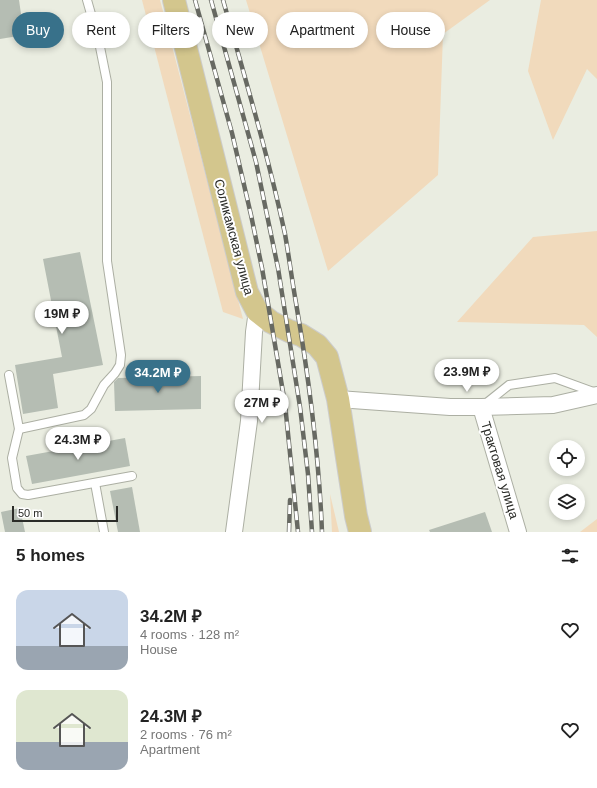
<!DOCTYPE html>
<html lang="en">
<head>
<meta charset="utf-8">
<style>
	body { margin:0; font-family:Helvetica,sans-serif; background:#f6f6f6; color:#222; height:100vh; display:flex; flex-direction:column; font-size:15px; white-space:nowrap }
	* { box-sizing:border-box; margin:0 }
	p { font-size:13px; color:#767676 }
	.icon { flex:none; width:22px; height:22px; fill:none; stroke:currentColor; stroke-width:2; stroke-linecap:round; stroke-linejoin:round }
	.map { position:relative; height:532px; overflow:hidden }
	.panel { display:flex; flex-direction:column; background:#fff; flex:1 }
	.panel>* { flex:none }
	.guide { position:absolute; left:12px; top:12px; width:573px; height:36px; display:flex; gap:8px }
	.controls { position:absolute; left:549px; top:440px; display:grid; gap:8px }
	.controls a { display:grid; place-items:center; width:36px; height:36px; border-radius:50%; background:#fff; box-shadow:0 2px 6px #0003; font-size:20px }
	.scale { position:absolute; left:12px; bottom:10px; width:106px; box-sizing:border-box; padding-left:4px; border:2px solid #2b2c28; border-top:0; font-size:11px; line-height:14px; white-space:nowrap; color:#2b2c28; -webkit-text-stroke:3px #fff; paint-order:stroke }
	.price { position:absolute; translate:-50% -34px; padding:0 9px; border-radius:14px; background:#fff; color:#222; font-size:13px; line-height:26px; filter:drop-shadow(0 1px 2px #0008) }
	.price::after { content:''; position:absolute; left:50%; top:24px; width:12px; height:9px; margin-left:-6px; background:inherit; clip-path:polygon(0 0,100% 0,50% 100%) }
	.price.selected { background:#38718a; color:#fff }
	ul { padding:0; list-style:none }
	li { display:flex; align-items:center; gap:12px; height:100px; padding:0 16px }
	li span { display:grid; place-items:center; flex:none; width:112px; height:80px; border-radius:12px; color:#555 }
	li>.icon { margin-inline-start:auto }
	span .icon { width:48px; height:48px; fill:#fffc; stroke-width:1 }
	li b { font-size:17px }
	h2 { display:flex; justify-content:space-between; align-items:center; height:48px; padding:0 16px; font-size:17px }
	.chip { padding:0 14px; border-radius:18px; background:#fff; box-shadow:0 2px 6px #0003; font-size:14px; line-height:36px }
	.chip.selected { background:#38718a; color:#fff }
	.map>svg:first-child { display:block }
	.green { fill:#f1dabc }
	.building { fill:#b5bdb3 }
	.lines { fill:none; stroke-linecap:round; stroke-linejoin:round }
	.lane-casing { stroke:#acafa3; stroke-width:10 }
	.street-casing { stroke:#acafa3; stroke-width:18 }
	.primary-casing { stroke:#cccccb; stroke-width:24 }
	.lane { stroke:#fff; stroke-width:8 }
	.street { stroke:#fff; stroke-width:16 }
	.primary { stroke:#d3c68d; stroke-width:22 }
	.rail-casing { stroke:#676962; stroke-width:4.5 }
	.rail { stroke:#fff; stroke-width:3; stroke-dasharray:9; stroke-linecap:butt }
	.labels { text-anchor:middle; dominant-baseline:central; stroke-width:4; stroke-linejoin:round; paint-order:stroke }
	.street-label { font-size:13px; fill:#2b2c28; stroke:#fff }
</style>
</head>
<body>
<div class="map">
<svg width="597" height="532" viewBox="0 0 597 532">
	<rect width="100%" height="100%" fill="#eaede1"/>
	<!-- green -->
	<g class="green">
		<polygon points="142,0 160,0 243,319 223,312"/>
		<polygon points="246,0 490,0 443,34 438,175 328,271"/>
		<polygon points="541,0 597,0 597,79 587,69 553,140 528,71"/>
		<polygon points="597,231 597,337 584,325 457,322 533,237"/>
		<polygon points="330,494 339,532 332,532"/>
		<polygon points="597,519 597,532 580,532"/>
	</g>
	<!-- building -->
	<g class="building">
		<polygon points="0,0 19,0 24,35 0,39"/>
		<polygon points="80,252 103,365 53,374 58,408 23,414 15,365 62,357 43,259"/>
		<polygon points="201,376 201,409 115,411 114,382 118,378"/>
		<polygon points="125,438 130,466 32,484 26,456"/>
		<polygon points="132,487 140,532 118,532 110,491"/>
		<polygon points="20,508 25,532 5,532 1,512"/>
		<polygon points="485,512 492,532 430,532 429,530"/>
	</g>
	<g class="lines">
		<!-- lane casing -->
		<g class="lane-casing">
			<g id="lane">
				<polyline points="9,375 19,429 84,415 91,409 104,385 115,373 120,365 121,355 107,261 107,82 99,42 87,0"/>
				<polyline points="484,405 509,385 555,378 596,393"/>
				<polyline points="19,429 12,458 17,488 22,494 28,495 132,476"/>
				<polyline points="95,483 104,532"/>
			</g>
		</g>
		<!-- street casing -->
		<g class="street-casing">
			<g id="street">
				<polyline points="338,399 450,407 481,407 553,405 597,395"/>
				<polyline points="481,407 518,532"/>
				<polyline points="234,532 249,421 254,332 257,311"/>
			</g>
		</g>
		<!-- primary casing -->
		<g class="primary-casing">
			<polyline id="primary" points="174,0 247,292 257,311 271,322 289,331 301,335 317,345 327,357 338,399 356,516 360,532"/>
		</g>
		<!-- lane -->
		<use href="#lane" class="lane"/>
		<!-- street -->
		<use href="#street" class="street"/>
		<!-- primary -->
		<use href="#primary" class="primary"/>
		<!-- rail casing -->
		<g class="rail-casing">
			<g id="rail">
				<polyline points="195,0 232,133 251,215 262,268 285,404 298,532"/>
				<polyline points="211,0 256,162 278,268 300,407 308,474 312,532"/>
				<path d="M 223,0 C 245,78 268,155 285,234 C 289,257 292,280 296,303 C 309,379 319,455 322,532"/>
				<polyline points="289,532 290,500"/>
			</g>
		</g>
		<!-- rail -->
		<use href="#rail" class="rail"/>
	</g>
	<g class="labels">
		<!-- street labels -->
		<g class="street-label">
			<text transform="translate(234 237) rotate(75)">Соликамская улица</text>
			<text transform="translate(500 470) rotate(73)">Трактовая улица</text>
		</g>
	</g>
</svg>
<div class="controls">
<a><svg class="icon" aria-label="locate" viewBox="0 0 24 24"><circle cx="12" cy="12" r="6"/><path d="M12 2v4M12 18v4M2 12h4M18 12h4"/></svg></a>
<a><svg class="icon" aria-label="layers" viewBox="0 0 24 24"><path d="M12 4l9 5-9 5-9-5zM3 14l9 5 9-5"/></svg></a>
</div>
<div class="scale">50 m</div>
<b class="price" style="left:62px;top:335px">19M ₽</b>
<b class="price" style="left:467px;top:393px">23.9M ₽</b>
<b class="price selected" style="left:158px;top:394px">34.2M ₽</b>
<b class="price" style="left:262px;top:424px">27M ₽</b>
<b class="price" style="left:78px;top:461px">24.3M ₽</b>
<div class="guide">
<a class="chip selected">Buy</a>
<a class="chip">Rent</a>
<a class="chip">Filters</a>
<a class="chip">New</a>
<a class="chip">Apartment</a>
<a class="chip">House</a>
</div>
</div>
<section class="panel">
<h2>5 homes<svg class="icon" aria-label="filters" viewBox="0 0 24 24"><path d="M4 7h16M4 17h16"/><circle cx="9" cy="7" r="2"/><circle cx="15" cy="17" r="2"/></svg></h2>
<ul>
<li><span style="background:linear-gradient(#c9d6e8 70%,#9aa5b1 0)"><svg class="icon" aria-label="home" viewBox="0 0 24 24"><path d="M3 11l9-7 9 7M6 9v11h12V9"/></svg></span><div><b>34.2M ₽</b><p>4 rooms · 128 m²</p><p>House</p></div><svg class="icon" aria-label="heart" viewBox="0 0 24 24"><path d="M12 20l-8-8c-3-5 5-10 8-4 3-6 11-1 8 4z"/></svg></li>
<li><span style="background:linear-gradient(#dfe7d0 65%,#9aa5b1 0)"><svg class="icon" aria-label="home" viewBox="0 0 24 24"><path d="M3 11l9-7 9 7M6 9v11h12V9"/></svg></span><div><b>24.3M ₽</b><p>2 rooms · 76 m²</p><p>Apartment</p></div><svg class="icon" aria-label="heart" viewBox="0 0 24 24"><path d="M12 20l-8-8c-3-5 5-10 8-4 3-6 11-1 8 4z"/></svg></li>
</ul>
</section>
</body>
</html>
